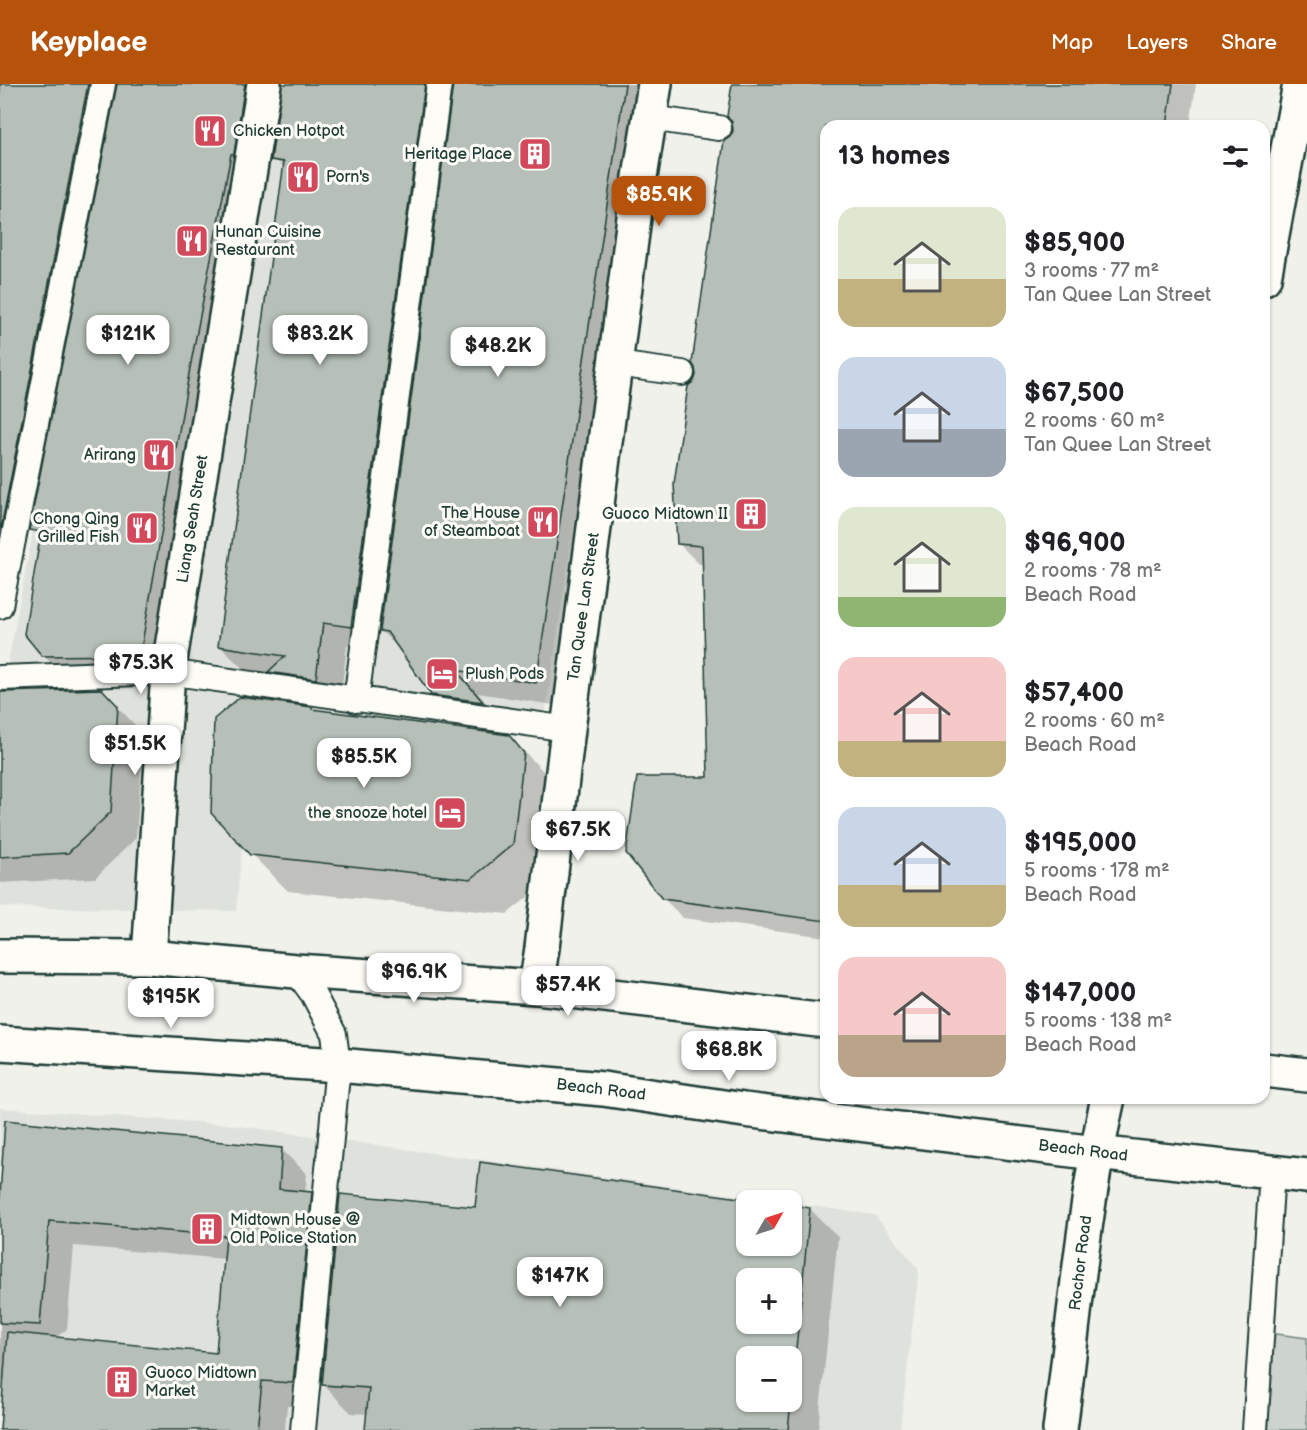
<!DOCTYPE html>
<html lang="en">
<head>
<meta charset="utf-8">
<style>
	body { margin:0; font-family:"Balsamiq Sans",sans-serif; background:#f2f2f2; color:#202124; height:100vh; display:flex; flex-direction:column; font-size:22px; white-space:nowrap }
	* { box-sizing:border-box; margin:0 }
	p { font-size:20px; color:#757577 }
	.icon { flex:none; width:33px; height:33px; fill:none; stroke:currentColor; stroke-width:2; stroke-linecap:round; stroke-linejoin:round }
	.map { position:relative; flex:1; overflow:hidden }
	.details { position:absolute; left:820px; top:36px; width:450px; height:984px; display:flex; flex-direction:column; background:#fff; border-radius:18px; box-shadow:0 2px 4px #0004 }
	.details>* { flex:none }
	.needle { width:39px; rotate:51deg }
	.buttons { position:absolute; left:736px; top:1106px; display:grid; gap:12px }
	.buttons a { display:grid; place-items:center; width:66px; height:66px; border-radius:12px; background:#fff; box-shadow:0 2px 4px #0004; font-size:30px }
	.price { position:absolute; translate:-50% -51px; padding:0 14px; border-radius:12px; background:#fff; color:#222; font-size:20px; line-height:39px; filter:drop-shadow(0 2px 3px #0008) }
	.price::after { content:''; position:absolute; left:50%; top:36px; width:18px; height:14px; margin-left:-9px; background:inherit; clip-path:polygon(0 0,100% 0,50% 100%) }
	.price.selected { background:#b45309; color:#fff }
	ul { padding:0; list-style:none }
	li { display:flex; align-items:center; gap:18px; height:150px; padding:0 18px }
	li span { display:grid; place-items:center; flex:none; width:168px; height:120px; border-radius:18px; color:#555 }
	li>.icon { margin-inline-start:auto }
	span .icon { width:72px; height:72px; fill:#fffc; stroke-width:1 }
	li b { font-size:26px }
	h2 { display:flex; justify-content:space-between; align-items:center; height:72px; padding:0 18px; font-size:26px }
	header { display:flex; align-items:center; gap:36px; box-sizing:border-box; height:84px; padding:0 30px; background:#b45309; color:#fff }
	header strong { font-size:28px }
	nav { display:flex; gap:33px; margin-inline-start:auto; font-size:21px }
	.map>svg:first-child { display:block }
	.built { fill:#dfe2dc; fill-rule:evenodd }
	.green { fill:#cdd3cd; stroke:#768880; stroke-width:1.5 }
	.shadow { fill:#0003; fill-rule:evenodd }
	.building { fill:#b6bfb8; stroke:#1f3d34; stroke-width:1.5; fill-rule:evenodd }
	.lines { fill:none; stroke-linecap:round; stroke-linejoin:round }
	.lane-casing { stroke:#1f3d34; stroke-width:28 }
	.street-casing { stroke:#1f3d34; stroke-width:38 }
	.secondary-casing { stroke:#1f3d34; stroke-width:38 }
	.highway-casing { stroke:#1f3d34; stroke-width:38 }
	.lane { stroke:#fdfcf7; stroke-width:24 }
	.street { stroke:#fdfcf7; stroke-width:33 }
	.secondary { stroke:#fdfcf7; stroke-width:33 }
	.highway { stroke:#fdfcf7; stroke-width:33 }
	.labels { text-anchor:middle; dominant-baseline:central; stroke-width:6; stroke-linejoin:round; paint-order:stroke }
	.poi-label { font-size:16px; fill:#1f3d34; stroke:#fdfcf7; text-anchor:start }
	.street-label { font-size:16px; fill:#1f3d34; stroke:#fdfcf7 }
</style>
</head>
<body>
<header>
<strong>Keyplace</strong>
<nav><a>Map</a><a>Layers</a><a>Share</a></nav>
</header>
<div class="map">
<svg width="1307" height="1346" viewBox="0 0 1307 1346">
	<rect width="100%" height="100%" fill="#f0f1eb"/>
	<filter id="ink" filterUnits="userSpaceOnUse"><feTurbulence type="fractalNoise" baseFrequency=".0167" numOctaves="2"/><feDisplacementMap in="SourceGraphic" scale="12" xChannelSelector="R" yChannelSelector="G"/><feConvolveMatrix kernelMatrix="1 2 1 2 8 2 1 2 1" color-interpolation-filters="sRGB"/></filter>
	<g filter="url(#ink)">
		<!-- built -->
		<g class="built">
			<polygon points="118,0 642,0 545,631 258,590 236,827 0,823 0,590 6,589"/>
			<path d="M 0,1024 L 225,1040 L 769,1116 L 747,1116 L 747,1161 L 792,1161 L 792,1119 L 875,1131 L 919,1186 L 900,1346 L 0,1346 ZM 747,1194 L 792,1194 L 792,1239 L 747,1239 ZM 747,1272 L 792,1272 L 792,1317 L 747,1317 Z"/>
		</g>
		<!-- green -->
		<polygon class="green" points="1269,1249 1307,1254 1307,1346 1263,1346"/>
		<!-- shadow -->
		<g class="shadow">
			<polygon points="0,0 257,0 155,586 59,587 43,571 71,286 60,300 33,295 0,476"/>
			<polygon points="296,0 653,0 560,622 478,609 505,642 456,635 432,610 403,568 381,547 452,15 449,23 375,566 347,562 340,618 294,612 272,590 244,586 220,562 285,84 277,77"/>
			<polygon points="733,0 1196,0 1190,42 826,42 826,853 683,834 663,814 709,694 704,480 699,480 679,460 695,298 698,292 731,54 734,47"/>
			<polygon points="101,606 144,650 136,754 95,794 0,799 0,610"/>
			<polygon points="312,624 314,626 509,652 545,689 560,707 549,796 507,830 288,807 251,770"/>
			<path d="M 281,1065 L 307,1090 L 305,1109 L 311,1109 L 339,1137 L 476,1125 L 747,1117 L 747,1161 L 792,1161 L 792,1123 L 810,1125 L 838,1153 L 818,1346 L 367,1346 L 368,1330 L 351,1329 L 321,1298 L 318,1324 L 287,1322 L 285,1346 L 1,1346 L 5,1295 L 0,1299 L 0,1104 L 2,1106 ZM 74,1162 L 225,1175 L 217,1270 L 55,1254 L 67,1245 ZM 747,1194 L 792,1194 L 792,1239 L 747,1239 ZM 747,1272 L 792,1272 L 792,1317 L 747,1317 Z"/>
		</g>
		<!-- building -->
		<g class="building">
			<polygon points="0,0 88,0 1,444 0,444"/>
			<polygon points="117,0 245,0 234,70 231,70 190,284 140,571 42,572 24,550 41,448 29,446"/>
			<polygon points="282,0 425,0 351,543 323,539 316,595 268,588 285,572 218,562 284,78 271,76"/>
			<polygon points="453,0 625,0 536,599 456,586 483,618 431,611 387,548 380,547"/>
			<polygon points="732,0 1173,0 1167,42 826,42 826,837 662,815 626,769 637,693 708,693 702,462 677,460 674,400 688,302 694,297 696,291 695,284 692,279 724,57 730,53 733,47 732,38 727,32"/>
			<polygon points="102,605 118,622 111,728 68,769 0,773 0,608"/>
			<polygon points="240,613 312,623 312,625 509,651 524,669 513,760 471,795 250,771 211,729 214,635"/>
			<polygon points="5,1036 282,1064 279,1105 312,1108 293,1299 262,1297 257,1346 0,1346 7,1248 216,1269 226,1152 49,1137 40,1241 0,1239 0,1112"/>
			<path d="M 480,1078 L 754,1116 L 747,1116 L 747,1161 L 792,1161 L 792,1121 L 810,1124 L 792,1305 L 792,1272 L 747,1272 L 747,1317 L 791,1317 L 788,1346 L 365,1346 L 369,1304 L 322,1301 L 340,1110 L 475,1123 ZM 747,1194 L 792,1194 L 792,1239 L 747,1239 Z"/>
		</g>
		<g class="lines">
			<!-- lane casing -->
			<g class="lane-casing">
				<g id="lane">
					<polyline points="650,34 719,44"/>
					<polyline points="616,280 682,289"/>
					<polyline points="0,522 103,0"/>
					<polyline points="0,594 168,588 568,645"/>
					<polyline points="356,616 439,0"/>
					<polyline points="296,887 313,910 334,950 338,981 303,1346"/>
					<polyline points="1255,1346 1272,1088"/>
				</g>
			</g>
			<!-- street casing -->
			<g class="street-casing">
				<g id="street">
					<polyline points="149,873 168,588 264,0"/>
					<polyline points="536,903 542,864 568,645 636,118 655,0"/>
				</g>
			</g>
			<!-- secondary casing -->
			<g class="secondary-casing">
				<g id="secondary">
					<polyline points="0,872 149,873 296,887 536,903 826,937"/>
					<polyline points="0,959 338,981 603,1005 744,1026 1096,1069 1307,1092"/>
					<polyline points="1264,986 1307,991"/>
				</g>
			</g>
			<!-- highway casing -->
			<g class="highway-casing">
				<g id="highway">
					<polyline points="1264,194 1300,0"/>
					<path d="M 1060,1346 C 1074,1235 1084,1123 1108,1014"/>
				</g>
			</g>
			<!-- lane -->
			<use href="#lane" class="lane"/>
			<!-- street -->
			<use href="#street" class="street"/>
			<!-- secondary -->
			<use href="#secondary" class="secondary"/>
			<!-- highway -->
			<use href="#highway" class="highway"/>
		</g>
	</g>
	<!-- icons -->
	<defs>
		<g id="restaurant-square" transform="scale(1.725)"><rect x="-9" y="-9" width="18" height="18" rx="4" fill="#d1495b" stroke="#fdfcf7"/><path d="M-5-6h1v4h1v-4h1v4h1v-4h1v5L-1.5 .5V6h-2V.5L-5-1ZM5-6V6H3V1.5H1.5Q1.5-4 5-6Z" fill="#fff"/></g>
		<g id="building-square" transform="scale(1.725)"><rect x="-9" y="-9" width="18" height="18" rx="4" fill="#d1495b" stroke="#fdfcf7"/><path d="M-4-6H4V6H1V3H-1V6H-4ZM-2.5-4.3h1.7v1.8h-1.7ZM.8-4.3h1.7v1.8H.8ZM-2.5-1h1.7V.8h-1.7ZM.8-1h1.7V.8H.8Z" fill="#fff"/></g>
		<g id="hotel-square" transform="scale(1.725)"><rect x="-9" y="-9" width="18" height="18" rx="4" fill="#d1495b" stroke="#fdfcf7"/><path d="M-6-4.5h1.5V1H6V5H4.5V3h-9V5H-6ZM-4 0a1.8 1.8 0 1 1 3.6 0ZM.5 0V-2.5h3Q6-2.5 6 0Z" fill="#fff"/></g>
	</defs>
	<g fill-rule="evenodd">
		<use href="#restaurant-square" x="210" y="47"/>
		<use href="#building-square" x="535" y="70"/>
		<use href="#restaurant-square" x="303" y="93"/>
		<use href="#restaurant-square" x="192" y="157"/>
		<use href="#restaurant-square" x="159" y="371"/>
		<use href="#building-square" x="751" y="430"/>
		<use href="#restaurant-square" x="543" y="438"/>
		<use href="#restaurant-square" x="142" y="444"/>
		<use href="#hotel-square" x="442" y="590"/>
		<use href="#hotel-square" x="450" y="729"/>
		<use href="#building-square" x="207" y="1145"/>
		<use href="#building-square" x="122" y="1298"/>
	</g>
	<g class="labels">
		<!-- poi labels -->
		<g class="poi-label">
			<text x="233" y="47">Chicken Hotpot</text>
			<text x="512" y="70" text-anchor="end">Heritage Place</text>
			<text x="326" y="93">Porn's</text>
			<text x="215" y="148">Hunan Cuisine<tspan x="215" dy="18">Restaurant</tspan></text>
			<text x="136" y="371" text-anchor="end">Arirang</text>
			<text x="520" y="429" text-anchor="end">The House<tspan x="520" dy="18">of Steamboat</tspan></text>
			<text x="728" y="430" text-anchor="end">Guoco Midtown II</text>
			<text x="119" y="435" text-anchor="end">Chong Qing<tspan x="119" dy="18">Grilled Fish</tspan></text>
			<text x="465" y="590">Plush Pods</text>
			<text x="427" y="729" text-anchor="end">the snooze hotel</text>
			<text x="230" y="1136">Midtown House @<tspan x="230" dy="18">Old Police Station</tspan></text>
			<text x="145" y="1289">Guoco Midtown<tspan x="145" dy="18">Market</tspan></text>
		</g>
		<!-- street labels -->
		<g class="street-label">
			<text transform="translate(193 435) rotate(-81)">Liang Seah Street</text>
			<text transform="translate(584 523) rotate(-82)">Tan Quee Lan Street</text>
			<text transform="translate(601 1006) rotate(7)">Beach Road</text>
			<text transform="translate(1083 1067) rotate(7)">Beach Road</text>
			<text transform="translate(1081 1179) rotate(-83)">Rochor Road</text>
		</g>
	</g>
</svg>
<div class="buttons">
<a><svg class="needle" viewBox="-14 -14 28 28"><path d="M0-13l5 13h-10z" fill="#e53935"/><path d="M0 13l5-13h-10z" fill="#757577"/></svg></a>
<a>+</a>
<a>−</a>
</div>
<b class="price selected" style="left:659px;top:143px">$85.9K</b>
<b class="price" style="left:128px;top:282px">$121K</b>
<b class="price" style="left:320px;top:282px">$83.2K</b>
<b class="price" style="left:498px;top:294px">$48.2K</b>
<b class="price" style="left:141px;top:611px">$75.3K</b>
<b class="price" style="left:135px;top:692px">$51.5K</b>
<b class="price" style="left:364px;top:705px">$85.5K</b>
<b class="price" style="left:578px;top:778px">$67.5K</b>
<b class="price" style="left:414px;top:920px">$96.9K</b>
<b class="price" style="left:568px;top:933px">$57.4K</b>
<b class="price" style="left:171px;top:945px">$195K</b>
<b class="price" style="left:729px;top:998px">$68.8K</b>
<b class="price" style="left:560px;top:1224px">$147K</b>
<section class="details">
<h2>13 homes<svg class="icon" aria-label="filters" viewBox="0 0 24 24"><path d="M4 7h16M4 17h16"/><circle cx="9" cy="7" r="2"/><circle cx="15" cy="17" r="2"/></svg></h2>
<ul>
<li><span style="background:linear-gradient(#dfe7d0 60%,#c2b280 0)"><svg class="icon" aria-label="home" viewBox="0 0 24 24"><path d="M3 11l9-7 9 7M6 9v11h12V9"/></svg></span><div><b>$85,900</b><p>3 rooms · 77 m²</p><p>Tan Quee Lan Street</p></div></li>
<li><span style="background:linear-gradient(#c9d6e8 60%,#9aa5b1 0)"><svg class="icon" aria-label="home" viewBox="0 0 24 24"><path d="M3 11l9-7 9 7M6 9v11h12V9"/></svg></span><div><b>$67,500</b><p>2 rooms · 60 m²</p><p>Tan Quee Lan Street</p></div></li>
<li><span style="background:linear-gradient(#dfe7d0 75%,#8fb573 0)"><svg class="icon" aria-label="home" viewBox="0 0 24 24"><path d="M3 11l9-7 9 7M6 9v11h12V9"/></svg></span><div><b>$96,900</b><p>2 rooms · 78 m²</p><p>Beach Road</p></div></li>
<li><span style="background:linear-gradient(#f6c9c9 70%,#c2b280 0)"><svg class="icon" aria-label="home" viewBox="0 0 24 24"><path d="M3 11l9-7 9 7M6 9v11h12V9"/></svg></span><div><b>$57,400</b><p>2 rooms · 60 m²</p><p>Beach Road</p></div></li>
<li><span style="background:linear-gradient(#c9d6e8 65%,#c2b280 0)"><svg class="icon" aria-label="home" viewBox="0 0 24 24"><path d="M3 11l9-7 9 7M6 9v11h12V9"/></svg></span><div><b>$195,000</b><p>5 rooms · 178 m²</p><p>Beach Road</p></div></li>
<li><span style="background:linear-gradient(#f6c9c9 65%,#b9a48a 0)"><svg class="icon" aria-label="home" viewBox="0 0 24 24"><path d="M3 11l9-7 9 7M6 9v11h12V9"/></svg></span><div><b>$147,000</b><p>5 rooms · 138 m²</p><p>Beach Road</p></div></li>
</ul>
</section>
</div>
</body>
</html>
